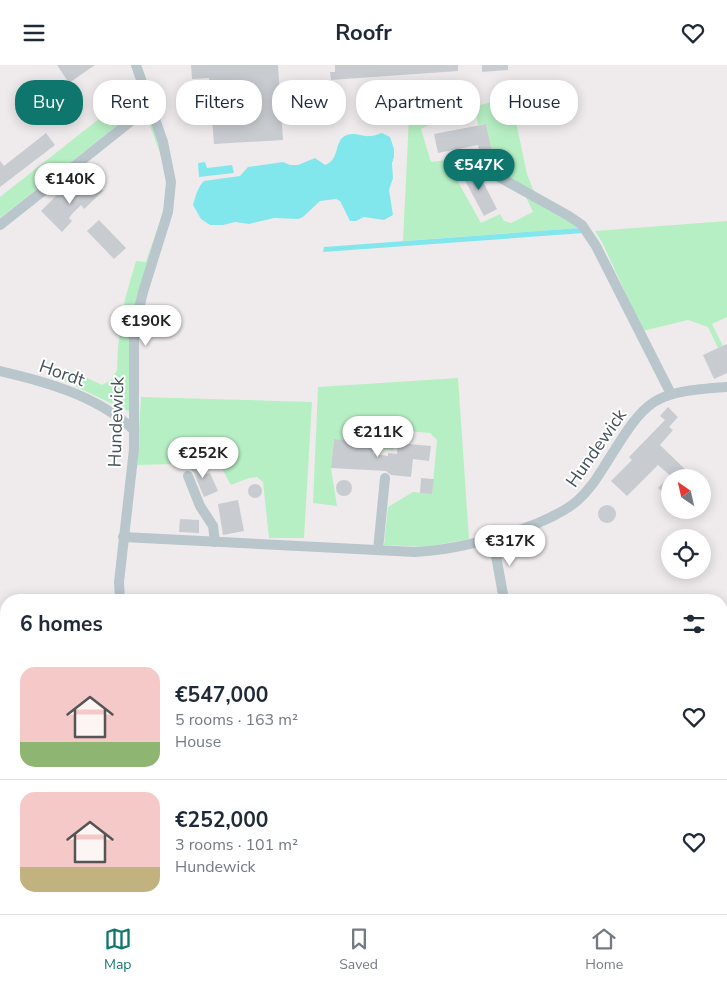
<!DOCTYPE html>
<html lang="en">
<head>
<meta charset="utf-8">
<style>
	body { margin:0; font-family:"Nunito Sans",sans-serif; background:#f2f2f3; color:#1f2937; height:100vh; display:flex; flex-direction:column; font-size:19px; white-space:nowrap }
	* { box-sizing:border-box; margin:0 }
	p { font-size:16px; color:#747a83 }
	.icon { flex:none; width:28px; height:28px; fill:none; stroke:currentColor; stroke-width:2; stroke-linecap:round; stroke-linejoin:round }
	.map { position:relative; flex:1; overflow:hidden }
	.sheet { position:absolute; left:0px; top:529px; width:728px; height:321px; display:flex; flex-direction:column; background:#fff; border-radius:20px 20px 0 0; box-shadow:0 2px 12px #0003 }
	.sheet>* { flex:none }
	.banner { position:absolute; left:15px; top:15px; width:698px; height:45px; display:flex; gap:10px }
	.needle { width:32px; rotate:326deg }
	.buttons { position:absolute; left:661px; top:404px; display:grid; gap:10px }
	.buttons a { display:grid; place-items:center; width:50px; height:50px; border-radius:50%; background:#fff; box-shadow:0 2px 12px #0003; font-size:25px }
	.price { position:absolute; translate:-50% -42px; padding:0 11px; border-radius:18px; background:#fff; color:#222; font-size:16px; line-height:32px; filter:drop-shadow(0 1px 2px #0008) }
	.price::after { content:''; position:absolute; left:50%; top:30px; width:15px; height:11px; margin-left:-8px; background:inherit; clip-path:polygon(0 0,100% 0,50% 100%) }
	.price.selected { background:#0f766e; color:#fff }
	ul { padding:0; list-style:none }
	li { display:flex; align-items:center; gap:15px; height:125px; padding:0 20px }
	li+li { border-top:1px solid #e0e1e3 }
	li span { display:grid; place-items:center; flex:none; width:140px; height:100px; border-radius:15px; color:#555 }
	li>.icon { margin-inline-start:auto }
	span .icon { width:60px; height:60px; fill:#fffc; stroke-width:1 }
	li b { font-size:21px }
	h2 { display:flex; justify-content:space-between; align-items:center; height:60px; padding:0 20px; font-size:21px }
	.chip { padding:0 18px; border-radius:20px; background:#fff; box-shadow:0 2px 12px #0003; font-size:18px; line-height:45px }
	.chip.selected { background:#0f766e; color:#fff }
	header { display:flex; justify-content:space-between; align-items:center; height:65px; padding:0 20px; background:#fff; font-size:22px; font-weight:700 }
	.tabs { display:flex; justify-content:space-around; align-items:center; height:70px; border-top:1px solid #e0e1e3; background:#fff; font-size:14px; color:#747a83 }
	.tabs a { display:grid; justify-items:center; gap:2px }
	.tabs .selected { color:#0f766e }
	.map>svg:first-child { display:block }
	.green { fill:#b7efc4 }
	.water { fill:#82e7ed }
	.lines { fill:none; stroke-linecap:round; stroke-linejoin:round }
	.stream { stroke:#82e7ed; stroke-width:2.5 }
	.building { fill:#c8ccd1 }
	.minor { stroke:#b9c6cc; stroke-width:10 }
	.labels { text-anchor:middle; dominant-baseline:central; stroke-width:4; stroke-linejoin:round; paint-order:stroke }
	.street-label { font-size:18px; fill:#445259; stroke:#fff }
</style>
</head>
<body>
<header><svg class="icon" aria-label="menu" viewBox="0 0 24 24"><path d="M4 6h16M4 12h16M4 18h16"/></svg>Roofr<svg class="icon" aria-label="heart" viewBox="0 0 24 24"><path d="M12 20l-8-8c-3-5 5-10 8-4 3-6 11-1 8 4z"/></svg></header>
<div class="map">
<svg width="727" height="849" viewBox="0 0 727 849">
	<rect width="100%" height="100%" fill="#efebec"/>
	<!-- green -->
	<g class="green">
		<polygon points="511,33 527,109 535,129 496,105 486,59 478,60 475,41"/>
		<polygon points="114,42 124,55 0,153 0,132"/>
		<polygon points="435,49 437,56 421,64 431,97 446,95 481,158 500,149 504,156 511,158 533,147 524,128 580,163 403,176 409,51"/>
		<path d="M 146,50 L 150,52 C 166,82 172,113 167,147 L 135,245 L 132,262 L 132,347 L 123,344 L 58,313 L 68,304 L 102,320 L 111,315 L 117,305 L 118,281 L 125,234 L 136,196 L 146,197 C 154,170 170,139 166,110 C 162,90 153,70 146,50 Z"/>
		<polygon points="727,156 727,252 712,259 723,281 718,283 708,262 688,255 643,266 602,177 595,166"/>
		<polygon points="458,313 469,474 426,482 384,480 388,442 413,427 432,429 437,375 430,368 396,365 393,385 380,384 382,360 365,359 363,377 334,374 331,403 337,441 313,438 318,322"/>
		<polygon points="141,332 312,337 304,473 269,473 263,417 257,412 249,413 231,420 211,384 177,399 137,400"/>
		<polygon points="109,844 166,844 168,849 107,849"/>
	</g>
	<!-- water -->
	<g class="water">
		<path d="M 382,68 L 390,72 L 394,84 L 394,92 L 392,98 L 393,113 L 389,125 L 393,150 L 384,155 L 364,152 L 356,156 L 350,156 L 340,136 L 336,134 L 320,136 L 303,152 L 298,154 L 274,153 L 249,159 L 235,157 L 223,160 L 210,160 L 201,154 L 193,140 C 195,133 198,121 204,116 L 240,111 L 248,102 L 283,97 L 290,100 L 298,100 L 315,93 L 325,100 C 341,94 333,75 347,70 C 355,67 362,72 370,71 C 374,71 378,69 382,68 Z"/>
		<polygon points="205,97 207,103 232,100 234,108 199,112 198,98"/>
		<polygon points="580,163 584,168 323,187 324,182"/>
	</g>
	<g class="lines">
		<!-- stream -->
		<polyline class="stream" points="0,634 6,632"/>
	</g>
	<!-- building -->
	<g class="building">
		<polygon points="57,0 95,0 69,18"/>
		<polygon points="191,0 278,0 283,75 214,79 209,13 192,14"/>
		<polygon points="335,0 458,0 458,6 331,15 330,7 335,7"/>
		<polygon points="482,0 508,0 508,5 482,7"/>
		<polygon points="486,59 493,91 481,94 478,80 438,88 434,69"/>
		<polygon points="46,68 55,80 0,122 0,96 4,101"/>
		<polygon points="469,103 479,109 497,144 484,151 461,108"/>
		<polygon points="92,114 103,126 84,144 81,140 73,148 69,153 72,156 62,167 41,146 60,127 69,135"/>
		<polygon points="99,155 126,183 114,194 87,166"/>
		<polygon points="727,279 727,308 714,314 703,290"/>
		<polygon points="668,342 678,352 669,362 673,365 660,380 690,409 687,412 672,412 658,400 627,431 611,416 632,395 629,392 665,355 660,351"/>
		<polygon points="334,374 358,376 357,381 374,383 373,389 388,391 388,388 397,389 398,378 431,381 429,396 413,394 411,412 391,410 386,406 331,403"/>
		<polygon points="199,395 206,409 210,408 218,426 204,432 194,408 187,400"/>
		<polygon points="670,411 670,434 658,423"/>
		<polygon points="421,413 434,414 432,429 420,428"/>
		<circle cx="344" cy="423" r="8"/>
		<circle cx="255" cy="426" r="7"/>
		<polygon points="238,435 244,466 223,470 218,439"/>
		<circle cx="607" cy="449" r="9"/>
		<polygon points="180,454 199,455 199,468 179,467"/>
	</g>
	<g class="lines">
		<!-- minor -->
		<g class="minor">
			<polyline points="472,97 569,151 582,160 596,181 671,329"/>
			<polyline points="0,160 150,41"/>
			<path d="M 0,306 C 48,317 97,331 134,365"/>
			<polyline points="188,411 200,441 213,461 215,477"/>
			<path d="M 123,472 L 415,487 C 459,485 543,464 577,436 C 590,425 598,411 607,397 C 647,333 651,327 727,322"/>
			<polyline points="493,474 504,535"/>
			<polyline points="378,485 385,413"/>
			<polyline points="120,535 119,517 134,384 134,264 143,227 168,147 171,117 163,77 136,0"/>
			<polyline points="560,844 561,849"/>
			<polyline points="101,849 102,844"/>
		</g>
	</g>
	<g class="labels">
		<!-- street labels -->
		<g class="street-label">
			<text transform="translate(62 308) rotate(19)">Hordt</text>
			<text transform="translate(116 357) rotate(-88)">Hundewick</text>
			<text transform="translate(596 383) rotate(-55)">Hundewick</text>
		</g>
	</g>
</svg>
<div class="buttons">
<a><svg class="needle" viewBox="-14 -14 28 28"><path d="M0-13l5 13h-10z" fill="#e53935"/><path d="M0 13l5-13h-10z" fill="#747a83"/></svg></a>
<a><svg class="icon" aria-label="locate" viewBox="0 0 24 24"><circle cx="12" cy="12" r="6"/><path d="M12 2v4M12 18v4M2 12h4M18 12h4"/></svg></a>
</div>
<b class="price selected" style="left:479px;top:126px">€547K</b>
<b class="price" style="left:70px;top:140px">€140K</b>
<b class="price" style="left:146px;top:282px">€190K</b>
<b class="price" style="left:378px;top:393px">€211K</b>
<b class="price" style="left:203px;top:414px">€252K</b>
<b class="price" style="left:510px;top:502px">€317K</b>
<div class="banner">
<a class="chip selected">Buy</a>
<a class="chip">Rent</a>
<a class="chip">Filters</a>
<a class="chip">New</a>
<a class="chip">Apartment</a>
<a class="chip">House</a>
</div>
<section class="sheet">
<h2>6 homes<svg class="icon" aria-label="filters" viewBox="0 0 24 24"><path d="M4 7h16M4 17h16"/><circle cx="9" cy="7" r="2"/><circle cx="15" cy="17" r="2"/></svg></h2>
<ul>
<li><span style="background:linear-gradient(#f6c9c9 75%,#8fb573 0)"><svg class="icon" aria-label="home" viewBox="0 0 24 24"><path d="M3 11l9-7 9 7M6 9v11h12V9"/></svg></span><div><b>€547,000</b><p>5 rooms · 163 m²</p><p>House</p></div><svg class="icon" aria-label="heart" viewBox="0 0 24 24"><path d="M12 20l-8-8c-3-5 5-10 8-4 3-6 11-1 8 4z"/></svg></li>
<li><span style="background:linear-gradient(#f6c9c9 75%,#c2b280 0)"><svg class="icon" aria-label="home" viewBox="0 0 24 24"><path d="M3 11l9-7 9 7M6 9v11h12V9"/></svg></span><div><b>€252,000</b><p>3 rooms · 101 m²</p><p>Hundewick</p></div><svg class="icon" aria-label="heart" viewBox="0 0 24 24"><path d="M12 20l-8-8c-3-5 5-10 8-4 3-6 11-1 8 4z"/></svg></li>
</ul>
</section>
</div>
<nav class="tabs">
<a class="selected"><svg class="icon" aria-label="map" viewBox="0 0 24 24"><path d="M3 6l6-2 6 2 6-2v14l-6 2-6-2-6 2zM9 4v14M15 6v14"/></svg>Map</a>
<a><svg class="icon" aria-label="saved" viewBox="0 0 24 24"><path d="M7 4h10v16l-5-4-5 4z"/></svg>Saved</a>
<a><svg class="icon" aria-label="home" viewBox="0 0 24 24"><path d="M3 11l9-7 9 7M6 9v11h12V9"/></svg>Home</a>
</nav>
</body>
</html>
